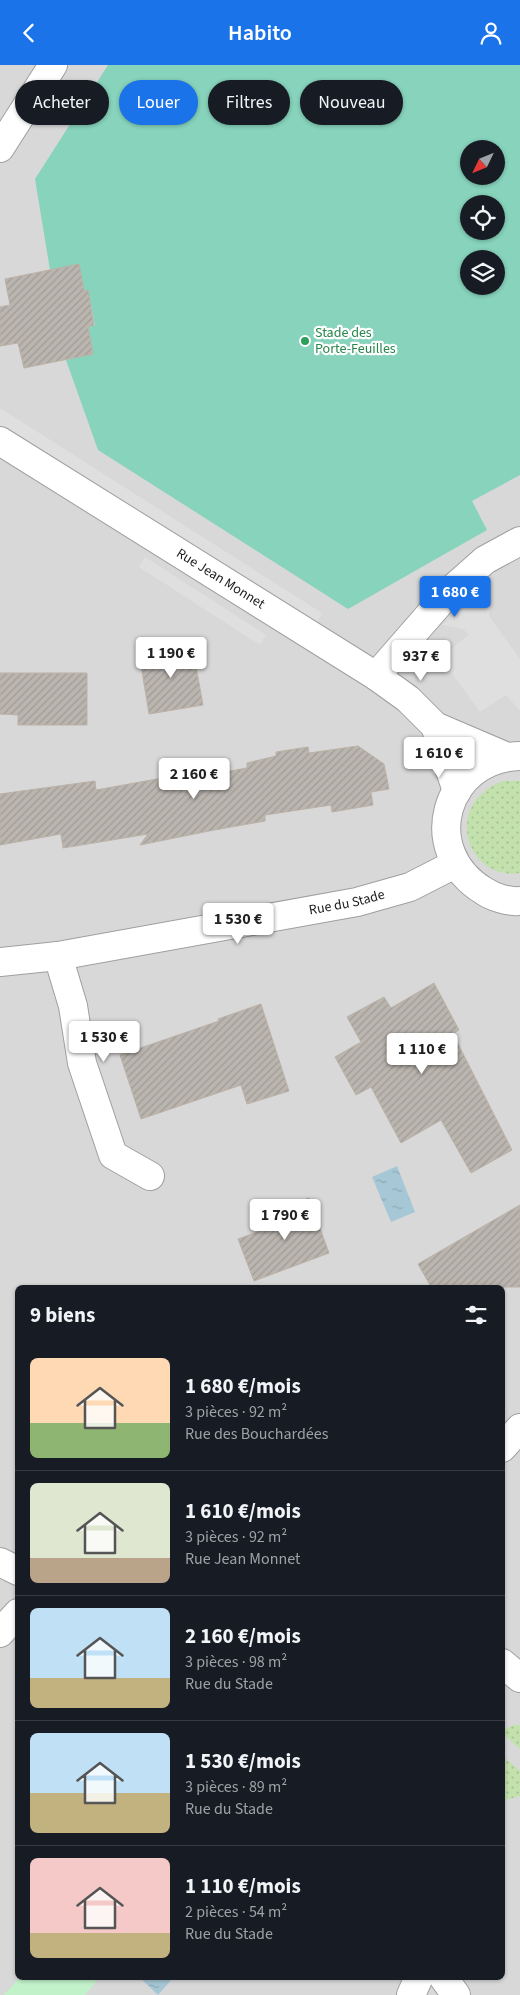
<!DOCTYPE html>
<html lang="fr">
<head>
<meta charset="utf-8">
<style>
	body { margin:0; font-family:"Source Sans 3",sans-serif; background:#20242c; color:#f1f3f6; height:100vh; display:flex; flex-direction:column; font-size:19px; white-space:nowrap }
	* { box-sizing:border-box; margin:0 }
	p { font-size:16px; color:#9ea1a6 }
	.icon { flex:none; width:28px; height:28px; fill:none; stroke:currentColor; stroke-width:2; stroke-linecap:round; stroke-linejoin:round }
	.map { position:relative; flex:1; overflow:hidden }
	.drawer { position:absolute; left:15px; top:1220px; width:490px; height:695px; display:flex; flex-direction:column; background:#171b24; border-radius:8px; box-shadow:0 1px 4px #0004 }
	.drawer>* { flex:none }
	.hud { position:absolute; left:15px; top:15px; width:490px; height:45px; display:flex; gap:10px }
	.needle { width:32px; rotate:227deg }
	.tools { position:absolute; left:460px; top:75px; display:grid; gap:10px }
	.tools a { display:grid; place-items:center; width:45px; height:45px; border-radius:50%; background:#171b24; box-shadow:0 1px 4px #0004; font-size:25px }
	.price { position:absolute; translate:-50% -42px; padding:0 11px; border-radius:5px; background:#fff; color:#222; font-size:16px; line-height:32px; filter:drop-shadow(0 1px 2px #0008) }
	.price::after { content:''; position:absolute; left:50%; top:30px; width:15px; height:11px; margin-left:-8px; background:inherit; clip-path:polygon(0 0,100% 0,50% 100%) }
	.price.current { background:#1a73e8; color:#fff }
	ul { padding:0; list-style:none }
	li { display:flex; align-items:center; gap:15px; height:125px; padding:0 15px }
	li+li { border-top:1px solid #363941 }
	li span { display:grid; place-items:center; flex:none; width:140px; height:100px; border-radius:8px; color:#555 }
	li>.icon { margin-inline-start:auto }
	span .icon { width:60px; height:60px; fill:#fffc; stroke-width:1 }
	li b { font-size:21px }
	h2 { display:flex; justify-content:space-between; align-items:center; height:60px; padding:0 15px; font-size:21px }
	.chip { padding:0 18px; border-radius:22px; background:#171b24; box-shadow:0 1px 4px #0004; font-size:18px; line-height:45px }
	.chip.current { background:#1a73e8; color:#fff }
	header { display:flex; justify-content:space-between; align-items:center; height:65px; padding:0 15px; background:#1a73e8; color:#fff; font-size:22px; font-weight:600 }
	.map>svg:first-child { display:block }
	.residential { fill:#d9d8d8; fill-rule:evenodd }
	.grass { fill:url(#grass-dots) }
	.park { fill:#c1f2c9 }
	.pitch { fill:#87d3bb; fill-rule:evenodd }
	.parking { fill:#dfdfdf }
	.water { fill:url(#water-ripples) }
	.building { fill:url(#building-hatch); stroke:#bbb1a6 }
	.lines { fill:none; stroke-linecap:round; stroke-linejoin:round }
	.minor-casing { stroke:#9f9f9f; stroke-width:30 }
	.tertiary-casing { stroke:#9f9f9f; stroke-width:30 }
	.minor { stroke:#fff; stroke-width:28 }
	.tertiary { stroke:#fff; stroke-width:28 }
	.leisure-dot { fill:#2e9e5b; stroke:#fff; stroke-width:2 }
	.labels { text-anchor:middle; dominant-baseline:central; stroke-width:4.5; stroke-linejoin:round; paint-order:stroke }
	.leisure-label { font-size:14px; fill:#27864d; stroke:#fff; text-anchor:start }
	.street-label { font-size:14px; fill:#1b1b1b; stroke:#fff }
</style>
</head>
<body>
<header><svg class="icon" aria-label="back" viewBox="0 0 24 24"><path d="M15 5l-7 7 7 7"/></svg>Habito<svg class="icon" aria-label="person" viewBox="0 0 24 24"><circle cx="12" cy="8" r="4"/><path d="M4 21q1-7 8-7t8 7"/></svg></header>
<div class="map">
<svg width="520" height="1930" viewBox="0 0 520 1930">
	<defs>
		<pattern id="grass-dots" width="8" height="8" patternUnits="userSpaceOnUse" patternTransform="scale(1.25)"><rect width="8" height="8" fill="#c2e1ac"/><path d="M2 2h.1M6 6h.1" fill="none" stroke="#a6c093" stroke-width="1.8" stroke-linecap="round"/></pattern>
		<pattern id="water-ripples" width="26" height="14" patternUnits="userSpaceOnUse" patternTransform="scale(1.25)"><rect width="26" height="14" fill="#a6c7d5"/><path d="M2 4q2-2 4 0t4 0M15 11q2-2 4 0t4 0" fill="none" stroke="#8eaab6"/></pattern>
		<pattern id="building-hatch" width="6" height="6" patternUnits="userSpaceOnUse" patternTransform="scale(1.25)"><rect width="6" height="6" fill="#bbb5af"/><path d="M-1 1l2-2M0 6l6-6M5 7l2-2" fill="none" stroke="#a09b96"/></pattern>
	</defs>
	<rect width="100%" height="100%" fill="#ebe9e1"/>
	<!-- residential -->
	<path class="residential" d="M 0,0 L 520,0 L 520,1930 L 0,1930 ZM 469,84 L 496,84 L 496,111 L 469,111 ZM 469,139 L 496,139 L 496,166 L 469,166 ZM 469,194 L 496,194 L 496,221 L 469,221 ZM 18,1222 L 502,1222 L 502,1912 L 18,1912 Z"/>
	<!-- grass -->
	<g class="grass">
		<path d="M 503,716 L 520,716 L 520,808 C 468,817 440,740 503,716 Z"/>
		<polygon points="513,1660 520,1660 520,1684 503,1669 505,1664"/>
		<polygon points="503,1691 520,1706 520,1731 503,1736"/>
	</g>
	<!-- park -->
	<polygon class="park" points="19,1913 19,1912 99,1913 85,1930 4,1930"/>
	<!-- pitch -->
	<path class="pitch" d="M 108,0 L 520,0 L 520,410 L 472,436 L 487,465 L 348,544 L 98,385 L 66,295 L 93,289 L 88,262 L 95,260 L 88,226 L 81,227 L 75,200 L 50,205 L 35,114 ZM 469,84 L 496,84 L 496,111 L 469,111 ZM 469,139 L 496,139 L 496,166 L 469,166 ZM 469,194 L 496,194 L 496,221 L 469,221 Z"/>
	<!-- parking -->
	<g class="parking">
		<polygon points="0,343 322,548 316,559 0,361"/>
		<polygon points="145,492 266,570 260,580 139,502"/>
		<polygon points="489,523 489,551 520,594 520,646 506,630 480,647 440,592 469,570 463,564 442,560"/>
	</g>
	<!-- water -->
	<g class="water">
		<polygon points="397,1101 415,1147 391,1157 372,1112"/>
		<polygon points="139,1912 173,1912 173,1913 158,1930"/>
	</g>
	<!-- building -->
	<g class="building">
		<polygon points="79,199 84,226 88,225 94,260 88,262 93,289 24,303 18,278 0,281 0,242 10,240 5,214"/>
		<polygon points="192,580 203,640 149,649 139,588"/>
		<polygon points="0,608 87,608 87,660 18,660 18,650 0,649"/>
		<polygon points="358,681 384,699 389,724 371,727 373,740 332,747 331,740 265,750 265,756 209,766 140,780 148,769 63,783 61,769 0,780 0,729 95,716 96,725 168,712 169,717 247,703 247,698 276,691 276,687 308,682 309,688"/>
		<polygon points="434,918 459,965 453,969 512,1085 471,1108 441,1055 401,1078 371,1022 356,1030 335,992 361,977 347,952 384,932 391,943"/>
		<polygon points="261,939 289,1026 247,1039 241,1020 141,1054 120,990 219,956 218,954"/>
		<polygon points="309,1133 329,1188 254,1216 238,1174 274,1161 269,1148"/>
		<polygon points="520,1140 520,1222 431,1222 418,1199"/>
	</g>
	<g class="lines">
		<!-- minor casing -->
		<g class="minor-casing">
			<g id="minor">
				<polyline points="0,83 53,0"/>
				<path id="s1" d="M 0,376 L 376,611 L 408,634 L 435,661 L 505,691"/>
				<polyline points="376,611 451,525 485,495 520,476"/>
				<polyline points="435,661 457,726"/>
				<polyline points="58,891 73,941 82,998 113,1090 150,1111"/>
				<polyline points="502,1383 520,1363"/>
				<polyline points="0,1497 18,1506"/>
				<polyline points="0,1568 18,1548"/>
				<polyline points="502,1598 520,1613"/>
				<polyline points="443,1912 456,1930"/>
				<polyline points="411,1930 419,1912"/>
			</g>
		</g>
		<!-- tertiary casing -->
		<g class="tertiary-casing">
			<g id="tertiary">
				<path d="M 520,691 C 444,693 418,786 484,826 C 493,832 508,837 520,836"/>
				<path id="s2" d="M 0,897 L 58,891 L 357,837 L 410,822 L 455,799"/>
			</g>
		</g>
		<!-- minor -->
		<use href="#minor" class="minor"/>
		<!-- tertiary -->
		<use href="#tertiary" class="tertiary"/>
	</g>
	<!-- markers -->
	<circle class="leisure-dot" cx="305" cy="276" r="5"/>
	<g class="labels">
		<!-- leisure labels -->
		<g class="leisure-label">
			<text x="315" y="268">Stade des<tspan x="315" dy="16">Porte-Feuilles</tspan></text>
		</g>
		<!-- street labels -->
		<g class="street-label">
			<text stroke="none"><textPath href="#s1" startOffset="260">Rue Jean Monnet</textPath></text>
			<text stroke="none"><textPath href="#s2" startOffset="352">Rue du Stade</textPath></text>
		</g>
	</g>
</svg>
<div class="tools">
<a><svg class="needle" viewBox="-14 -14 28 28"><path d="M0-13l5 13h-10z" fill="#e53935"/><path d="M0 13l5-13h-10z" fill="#9ea1a6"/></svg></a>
<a><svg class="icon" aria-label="locate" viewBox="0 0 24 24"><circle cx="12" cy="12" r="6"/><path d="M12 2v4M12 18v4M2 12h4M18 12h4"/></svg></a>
<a><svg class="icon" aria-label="layers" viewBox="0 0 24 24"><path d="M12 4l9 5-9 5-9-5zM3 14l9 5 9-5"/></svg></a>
</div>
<b class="price current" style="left:455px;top:553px">1 680 €</b>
<b class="price" style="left:171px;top:614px">1 190 €</b>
<b class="price" style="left:421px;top:617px">937 €</b>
<b class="price" style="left:439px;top:714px">1 610 €</b>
<b class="price" style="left:194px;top:735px">2 160 €</b>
<b class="price" style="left:238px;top:880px">1 530 €</b>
<b class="price" style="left:104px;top:998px">1 530 €</b>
<b class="price" style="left:422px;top:1010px">1 110 €</b>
<b class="price" style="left:285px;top:1176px">1 790 €</b>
<div class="hud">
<a class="chip">Acheter</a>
<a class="chip current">Louer</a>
<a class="chip">Filtres</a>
<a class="chip">Nouveau</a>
</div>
<section class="drawer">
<h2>9 biens<svg class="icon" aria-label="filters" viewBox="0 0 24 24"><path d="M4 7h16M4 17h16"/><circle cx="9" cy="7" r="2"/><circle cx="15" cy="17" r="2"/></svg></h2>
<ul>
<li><span style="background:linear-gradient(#ffd9b3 65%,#8fb573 0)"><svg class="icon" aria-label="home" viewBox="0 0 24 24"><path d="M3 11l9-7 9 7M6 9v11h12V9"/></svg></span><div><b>1 680 €/mois</b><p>3 pièces · 92 m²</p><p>Rue des Bouchardées</p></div></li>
<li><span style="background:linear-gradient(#dfe7d0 75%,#b9a48a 0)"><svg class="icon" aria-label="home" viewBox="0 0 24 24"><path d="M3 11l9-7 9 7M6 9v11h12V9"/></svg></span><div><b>1 610 €/mois</b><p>3 pièces · 92 m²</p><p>Rue Jean Monnet</p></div></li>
<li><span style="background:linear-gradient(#bfe0f5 70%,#c2b280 0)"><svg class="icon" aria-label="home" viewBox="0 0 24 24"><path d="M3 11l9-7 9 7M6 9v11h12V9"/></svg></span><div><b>2 160 €/mois</b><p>3 pièces · 98 m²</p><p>Rue du Stade</p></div></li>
<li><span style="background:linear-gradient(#bfe0f5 60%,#c2b280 0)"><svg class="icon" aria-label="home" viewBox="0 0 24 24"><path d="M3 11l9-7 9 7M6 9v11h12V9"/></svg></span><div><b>1 530 €/mois</b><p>3 pièces · 89 m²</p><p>Rue du Stade</p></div></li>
<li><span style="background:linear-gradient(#f6c9c9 75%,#c2b280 0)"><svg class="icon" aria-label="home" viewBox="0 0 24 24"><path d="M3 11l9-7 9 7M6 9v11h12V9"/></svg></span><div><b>1 110 €/mois</b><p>2 pièces · 54 m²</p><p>Rue du Stade</p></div></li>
</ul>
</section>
</div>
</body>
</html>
